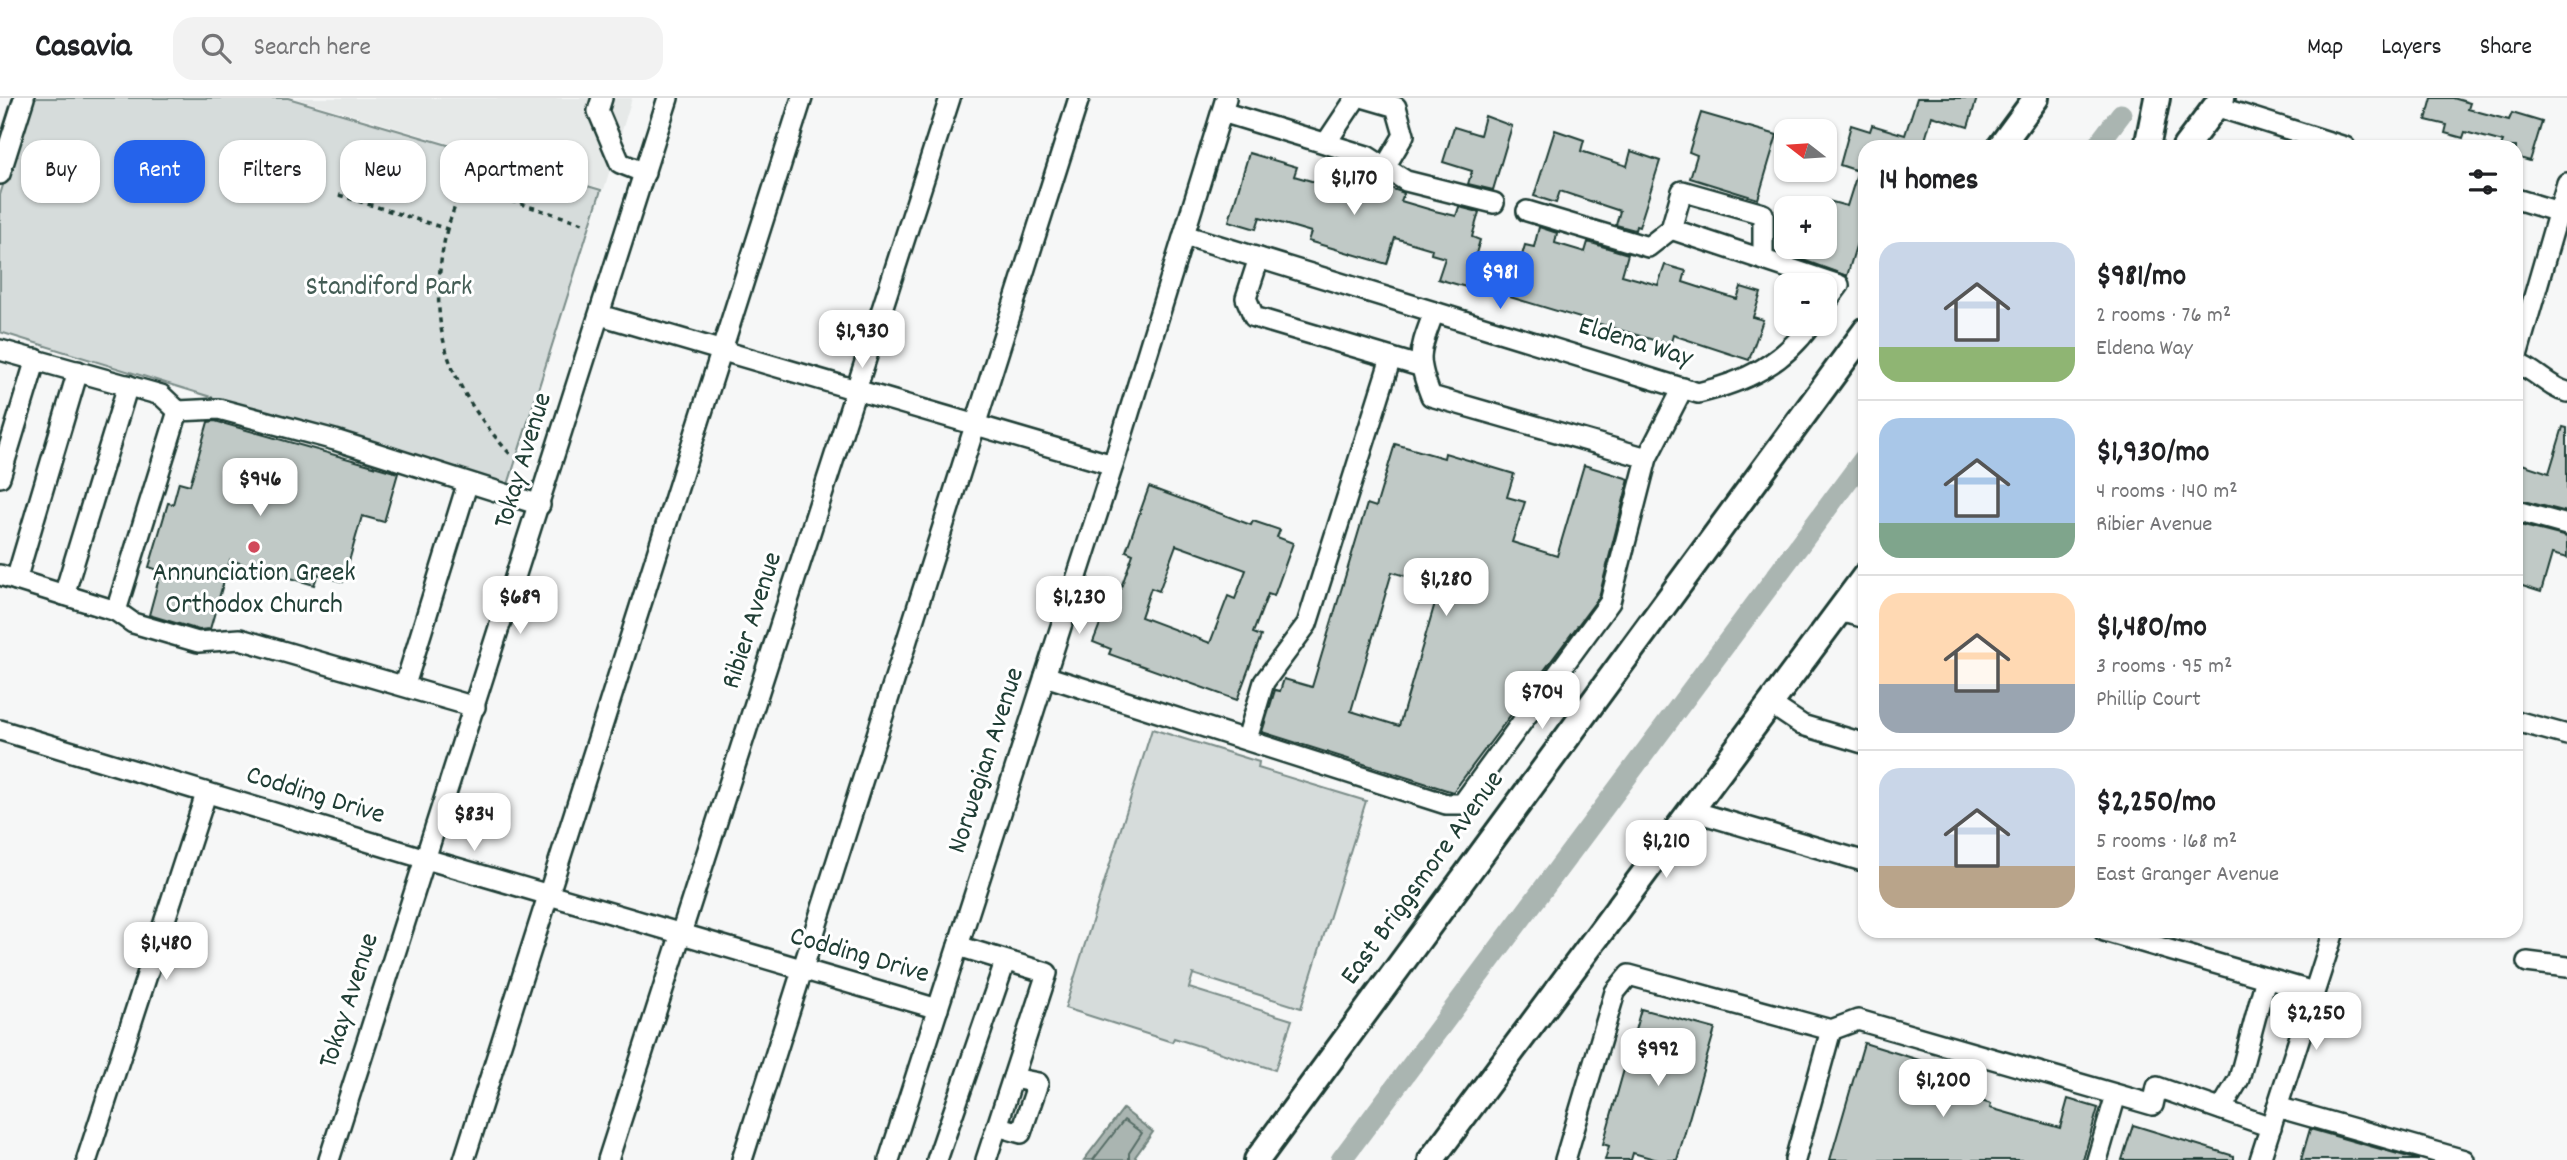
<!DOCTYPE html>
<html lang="en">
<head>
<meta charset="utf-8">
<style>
	body { margin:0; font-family:Dekko,sans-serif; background:#f2f2f2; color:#202124; height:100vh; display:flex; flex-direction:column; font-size:26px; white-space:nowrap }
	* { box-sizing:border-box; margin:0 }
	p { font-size:23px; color:#757577 }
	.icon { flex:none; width:38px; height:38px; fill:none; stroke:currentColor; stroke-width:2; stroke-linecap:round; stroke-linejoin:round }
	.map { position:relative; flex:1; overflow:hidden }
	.sheet { position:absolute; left:1858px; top:42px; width:665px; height:798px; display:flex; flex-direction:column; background:#fff; border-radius:21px; box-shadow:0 2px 5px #0004 }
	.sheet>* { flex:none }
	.banner { position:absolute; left:21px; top:42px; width:665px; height:63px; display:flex; gap:14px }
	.needle { width:46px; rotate:287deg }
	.controls { position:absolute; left:1774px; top:21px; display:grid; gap:14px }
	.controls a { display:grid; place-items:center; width:63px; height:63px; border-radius:14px; background:#fff; box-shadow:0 2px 5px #0004; font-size:35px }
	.price { position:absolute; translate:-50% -60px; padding:0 16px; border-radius:14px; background:#fff; color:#222; font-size:23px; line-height:46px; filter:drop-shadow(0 2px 4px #0008) }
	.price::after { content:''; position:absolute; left:50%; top:42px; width:21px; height:16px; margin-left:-10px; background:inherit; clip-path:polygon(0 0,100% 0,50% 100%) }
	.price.active { background:#2563eb; color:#fff }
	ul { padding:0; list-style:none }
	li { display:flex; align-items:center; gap:21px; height:175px; padding:0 21px }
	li+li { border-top:2px solid #e0e0e0 }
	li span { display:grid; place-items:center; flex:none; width:196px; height:140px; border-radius:21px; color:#555 }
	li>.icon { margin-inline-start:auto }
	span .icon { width:84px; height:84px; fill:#fffc; stroke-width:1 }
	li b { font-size:30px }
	h2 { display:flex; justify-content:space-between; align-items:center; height:84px; padding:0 21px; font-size:30px }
	.chip { padding:0 24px; border-radius:21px; background:#fff; box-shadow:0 2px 5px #0004; font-size:24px; line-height:63px }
	.chip.active { background:#2563eb; color:#fff }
	header { display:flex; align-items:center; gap:42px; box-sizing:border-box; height:98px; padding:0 35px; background:#fff; border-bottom:2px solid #e0e0e0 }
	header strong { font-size:33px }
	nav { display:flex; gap:38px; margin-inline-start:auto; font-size:24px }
	.search { width:490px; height:63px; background:#f2f2f2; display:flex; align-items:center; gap:18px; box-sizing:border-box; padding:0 24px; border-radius:21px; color:#757577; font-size:26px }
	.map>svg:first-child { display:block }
	.built { fill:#e6e9e8 }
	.green { fill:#d6dcdb; stroke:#7a8c88; stroke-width:2 }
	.water { fill:#aab5b1; stroke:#72857f; stroke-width:2 }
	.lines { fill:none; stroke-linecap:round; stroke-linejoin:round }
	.shore { stroke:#576d66; stroke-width:2 }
	.canal { stroke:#aab5b1; stroke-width:21 }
	.building { fill:#c0c9c6; stroke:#1f3d34; stroke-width:2; fill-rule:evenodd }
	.minor-casing { stroke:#1f3d34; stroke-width:24 }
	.major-casing { stroke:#1f3d34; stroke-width:30 }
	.path { stroke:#1f3d34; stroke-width:3.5; stroke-dasharray:5 5; stroke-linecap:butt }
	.minor { stroke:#fff; stroke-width:19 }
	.major { stroke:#fff; stroke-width:24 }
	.poi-dot { fill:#d1495b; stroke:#fff; stroke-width:2.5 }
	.labels { text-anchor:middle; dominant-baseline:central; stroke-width:6; stroke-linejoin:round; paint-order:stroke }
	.park-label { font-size:28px; fill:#445d55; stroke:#fff }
	.street-label { font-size:28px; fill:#1f3d34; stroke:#fff }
	.poi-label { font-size:28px; fill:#1f3d34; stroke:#fff }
</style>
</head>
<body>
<header>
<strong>Casavia</strong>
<div class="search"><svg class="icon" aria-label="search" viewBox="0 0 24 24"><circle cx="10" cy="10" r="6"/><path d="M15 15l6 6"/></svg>Search here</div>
<nav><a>Map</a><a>Layers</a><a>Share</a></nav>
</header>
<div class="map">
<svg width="2567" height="1062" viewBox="0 0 2567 1062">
	<rect width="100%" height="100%" fill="#f6f7f7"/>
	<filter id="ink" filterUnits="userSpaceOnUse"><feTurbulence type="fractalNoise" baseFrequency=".0143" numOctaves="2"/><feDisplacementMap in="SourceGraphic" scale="14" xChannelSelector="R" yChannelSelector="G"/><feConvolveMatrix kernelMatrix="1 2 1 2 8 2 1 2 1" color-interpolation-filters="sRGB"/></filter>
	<g filter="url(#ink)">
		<!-- built -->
		<polygon class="built" points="295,0 632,0 604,91"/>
		<!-- green -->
		<g class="green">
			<polygon points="30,0 288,0 601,92 507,390 0,234 0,97"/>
			<polygon points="1152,631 1259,664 1258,670 1366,703 1301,910 1193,876 1189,890 1292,922 1275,972 1174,940 1172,944 1065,910"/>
		</g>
		<!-- water -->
		<polygon class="water" points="1123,1011 1153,1034 1135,1059 1138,1062 1084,1062"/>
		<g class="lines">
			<!-- shore -->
			<polyline class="shore" points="1093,1062 1124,1022 1142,1035 1129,1055 1129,1062"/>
			<!-- canal -->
			<g class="canal">
				<polyline points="2096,49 2121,16"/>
				<polyline points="1341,1062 1866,358"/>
			</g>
		</g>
		<!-- building -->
		<g class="building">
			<polygon points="1917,0 1977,0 1968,29 1932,18 1925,42 1932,44 1932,49 1866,49 1866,115 1847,178 1792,158 1795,149 1825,149 1825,102 1847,108 1858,73 1840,67 1851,27 1870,33 1872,27 1905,37"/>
			<polygon points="2432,0 2453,0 2470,5 2468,11 2509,22 2512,15 2542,24 2530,63 2516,59 2516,49 2501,49 2503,44 2465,34 2463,40 2445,35 2447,27 2426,22"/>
			<polygon points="1701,15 1777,37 1758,101 1690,80 1697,57 1689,54"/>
			<polygon points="1485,18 1512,28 1493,92 1468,86 1472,73 1443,64 1454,29 1480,37"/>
			<polygon points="1555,32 1584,42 1581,53 1627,68 1631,53 1660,63 1639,129 1636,128 1635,132 1616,127 1620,113 1560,93 1556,105 1534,98"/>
			<polygon points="1249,55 1297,69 1294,78 1329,88 1332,78 1380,92 1382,87 1404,95 1401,103 1435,113 1456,118 1459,109 1479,114 1472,139 1480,142 1466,189 1438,181 1445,160 1431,156 1432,151 1395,140 1387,166 1308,143 1311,134 1260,119 1256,131 1229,123"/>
			<polygon points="1539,129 1557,135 1555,145 1585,154 1588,144 1628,156 1622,177 1658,187 1665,167 1686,173 1683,184 1717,195 1737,201 1741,189 1761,195 1753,219 1763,222 1749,262 1673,237 1670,247 1510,199 1525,147 1534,149"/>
			<polygon points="215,323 398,375 384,424 362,418 343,484 318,476 314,487 230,462 210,531 199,532 149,517 161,473 149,469 168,405 173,406 179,384 190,387 208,324"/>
			<polygon points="2563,329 2567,330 2567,414 2516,401 2516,385 2522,366 2549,375"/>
			<path d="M 1395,346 L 1444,360 L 1445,355 L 1514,376 L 1507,399 L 1525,404 L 1512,444 L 1557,458 L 1584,367 L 1629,381 L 1599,499 L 1453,694 L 1262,634 L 1275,592 L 1280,593 L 1284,581 L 1312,589 L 1367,406 L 1376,409 ZM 1392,474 L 1440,488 L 1399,628 L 1351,613 Z"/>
			<path d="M 1149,389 L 1251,427 L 1253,423 L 1280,432 L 1277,439 L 1293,445 L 1274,498 L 1268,496 L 1253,535 L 1261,538 L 1237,602 L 1109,556 L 1111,551 L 1093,544 L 1113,493 L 1119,495 L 1133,456 L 1126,453 ZM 1176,447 L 1246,472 L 1235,501 L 1228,498 L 1210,545 L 1141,519 L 1151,490 L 1159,493 Z"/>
			<polygon points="2516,426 2567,439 2567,460 2552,456 2541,494 2516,486"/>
			<polygon points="1641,911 1715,931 1677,1062 1658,1062 1633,1055 1631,1062 1605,1062 1609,1048 1603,1046"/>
			<polygon points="1864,945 1961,975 1956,995 1991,1006 1990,1010 2060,1030 2068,1001 2098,1010 2083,1062 1830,1062"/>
			<polygon points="2133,1027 2234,1058 2234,1062 2122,1062"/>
			<polygon points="2310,1031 2419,1062 2301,1062"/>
		</g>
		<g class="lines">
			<!-- minor casing -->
			<g class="minor-casing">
				<g id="minor">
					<polyline points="602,0 598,13 620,65 645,75"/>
					<polyline points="1365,0 1396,9 1404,37 1385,69"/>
					<polyline points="2215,8 2345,49"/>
					<polyline points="1222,14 1367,58 1406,83 1494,105"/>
					<polyline points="1326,45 1356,0"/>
					<polyline points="0,76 24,0"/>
					<polyline points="2516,101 2559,114"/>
					<polyline points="1527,113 1648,149 1671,131 1682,93 1763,116 1763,161"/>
					<polyline points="1671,131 1839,187 1825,206"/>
					<path d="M 1184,137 L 1698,295 C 1745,284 1783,266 1811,226"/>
					<polyline points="1259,160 1246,200 1254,219 1419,268"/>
					<path d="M 1434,214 C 1420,253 1415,258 1431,298 L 1647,360"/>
					<polyline points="600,217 1113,367"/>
					<polyline points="0,252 161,297 178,313 219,311 335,342 540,407"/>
					<polyline points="2516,261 2567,85"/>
					<path d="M 2516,265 C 2536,272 2548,289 2567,294"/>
					<polyline points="0,379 36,261"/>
					<polyline points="2516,413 2567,427"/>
					<polyline points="0,477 116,513 133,525 198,544 240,541 475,609"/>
					<polyline points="16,482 78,273"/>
					<polyline points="64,497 128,287"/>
					<polyline points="116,513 178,313"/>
					<polyline points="1839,513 1866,520"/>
					<polyline points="1045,578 1446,706 1462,706 1610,504 1647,360 1683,290"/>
					<polyline points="405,587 467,387"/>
					<polyline points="1769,605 1802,627 1866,646"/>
					<polyline points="2516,623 2567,637"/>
					<polyline points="0,632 426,761 938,911"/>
					<polyline points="1247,641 1264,584 1307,526 1391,260"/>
					<polyline points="1689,712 1866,764"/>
					<polyline points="2104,833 2314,894"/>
					<polyline points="958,848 1047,875 986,1062"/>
					<polyline points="2527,864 2567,869"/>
					<polyline points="2277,1009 2464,1062"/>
					<polyline points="2221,1011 2239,981 2266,880"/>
					<polyline points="997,1028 1021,1035 1038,985 1013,980"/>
					<polyline points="87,1061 206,696"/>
					<polyline points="329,1062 668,0"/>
					<polyline points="464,1062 802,0"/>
					<polyline points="608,1062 950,0"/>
					<polyline points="742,1062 1079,0"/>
					<polyline points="889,1062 1113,367 1226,0"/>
					<polyline points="937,1062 1005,864"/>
					<polyline points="1565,1062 1615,894 1629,877 1831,932 1858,922 2153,1007 2157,989 2271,1029"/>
					<polyline points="1795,1062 1831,932"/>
					<polyline points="2097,1062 2116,997"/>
					<polyline points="2260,1062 2334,833"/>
				</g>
			</g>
			<!-- major casing -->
			<g class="major-casing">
				<g id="major">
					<polyline points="2000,49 2036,0"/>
					<polyline points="2147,49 2157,0"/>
					<polyline points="2185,49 2222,0"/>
					<polyline points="1257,1062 1866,232"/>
					<polyline points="1431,1062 1866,477"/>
				</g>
			</g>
			<!-- path -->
			<g class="path">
				<polyline points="339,97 447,131 462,88 583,125"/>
				<path d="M 447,131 C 425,227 446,285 511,357"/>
			</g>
			<!-- minor -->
			<use href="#minor" class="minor"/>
			<!-- major -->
			<use href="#major" class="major"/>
		</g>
	</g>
	<!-- markers -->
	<circle class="poi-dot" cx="254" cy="449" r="7"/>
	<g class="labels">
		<!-- park labels -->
		<g class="park-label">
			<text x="389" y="191">Standiford Park</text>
		</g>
		<!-- street labels -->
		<g class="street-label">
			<text transform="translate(1635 246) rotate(17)">Eldena Way</text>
			<text transform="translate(525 363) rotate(-73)">Tokay Avenue</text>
			<text transform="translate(754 523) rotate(-72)">Ribier Avenue</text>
			<text transform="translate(988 663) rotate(-72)">Norwegian Avenue</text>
			<text transform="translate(315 699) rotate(17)">Codding Drive</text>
			<text transform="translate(1424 781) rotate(-54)">East Briggsmore Avenue</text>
			<text transform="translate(859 859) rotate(16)">Codding Drive</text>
			<text transform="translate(351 903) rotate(-72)">Tokay Avenue</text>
		</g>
		<!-- poi labels -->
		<g class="poi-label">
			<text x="254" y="477">Annunciation Greek<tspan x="254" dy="32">Orthodox Church</tspan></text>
		</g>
	</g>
</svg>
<div class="controls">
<a><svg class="needle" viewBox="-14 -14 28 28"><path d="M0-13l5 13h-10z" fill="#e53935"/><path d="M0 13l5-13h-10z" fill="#757577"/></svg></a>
<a>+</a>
<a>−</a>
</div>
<b class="price" style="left:1354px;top:119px">$1,170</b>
<b class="price active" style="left:1500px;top:213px">$981</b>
<b class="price" style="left:862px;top:272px">$1,930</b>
<b class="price" style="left:260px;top:420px">$946</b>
<b class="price" style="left:1446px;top:520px">$1,280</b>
<b class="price" style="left:520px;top:538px">$689</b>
<b class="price" style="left:1079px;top:538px">$1,230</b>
<b class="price" style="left:1542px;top:633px">$704</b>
<b class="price" style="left:474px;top:755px">$834</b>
<b class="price" style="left:1666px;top:782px">$1,210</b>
<b class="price" style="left:166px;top:884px">$1,480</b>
<b class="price" style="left:2316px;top:954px">$2,250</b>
<b class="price" style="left:1658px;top:990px">$992</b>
<b class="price" style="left:1943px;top:1021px">$1,200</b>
<div class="banner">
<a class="chip">Buy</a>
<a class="chip active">Rent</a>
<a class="chip">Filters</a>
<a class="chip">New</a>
<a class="chip">Apartment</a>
</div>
<section class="sheet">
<h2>14 homes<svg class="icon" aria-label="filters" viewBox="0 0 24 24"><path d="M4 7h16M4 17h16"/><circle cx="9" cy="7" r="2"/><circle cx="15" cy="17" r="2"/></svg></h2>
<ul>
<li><span style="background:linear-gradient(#c9d6e8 75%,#8fb573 0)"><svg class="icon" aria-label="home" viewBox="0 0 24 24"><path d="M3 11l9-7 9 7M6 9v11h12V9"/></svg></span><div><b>$981/mo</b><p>2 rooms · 76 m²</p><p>Eldena Way</p></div></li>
<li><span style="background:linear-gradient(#a9c7e8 75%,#7fa58c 0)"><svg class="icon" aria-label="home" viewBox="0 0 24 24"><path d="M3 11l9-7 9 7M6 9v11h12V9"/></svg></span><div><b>$1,930/mo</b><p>4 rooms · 140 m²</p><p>Ribier Avenue</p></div></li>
<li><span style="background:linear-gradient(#ffd9b3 65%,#9aa5b1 0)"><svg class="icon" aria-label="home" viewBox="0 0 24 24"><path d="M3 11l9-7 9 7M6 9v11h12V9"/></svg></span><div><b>$1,480/mo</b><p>3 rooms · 95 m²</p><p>Phillip Court</p></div></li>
<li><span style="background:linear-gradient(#c9d6e8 70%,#b9a48a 0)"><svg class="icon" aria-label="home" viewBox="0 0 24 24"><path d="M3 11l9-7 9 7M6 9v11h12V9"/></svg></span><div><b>$2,250/mo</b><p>5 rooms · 168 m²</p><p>East Granger Avenue</p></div></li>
</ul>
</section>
</div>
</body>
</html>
